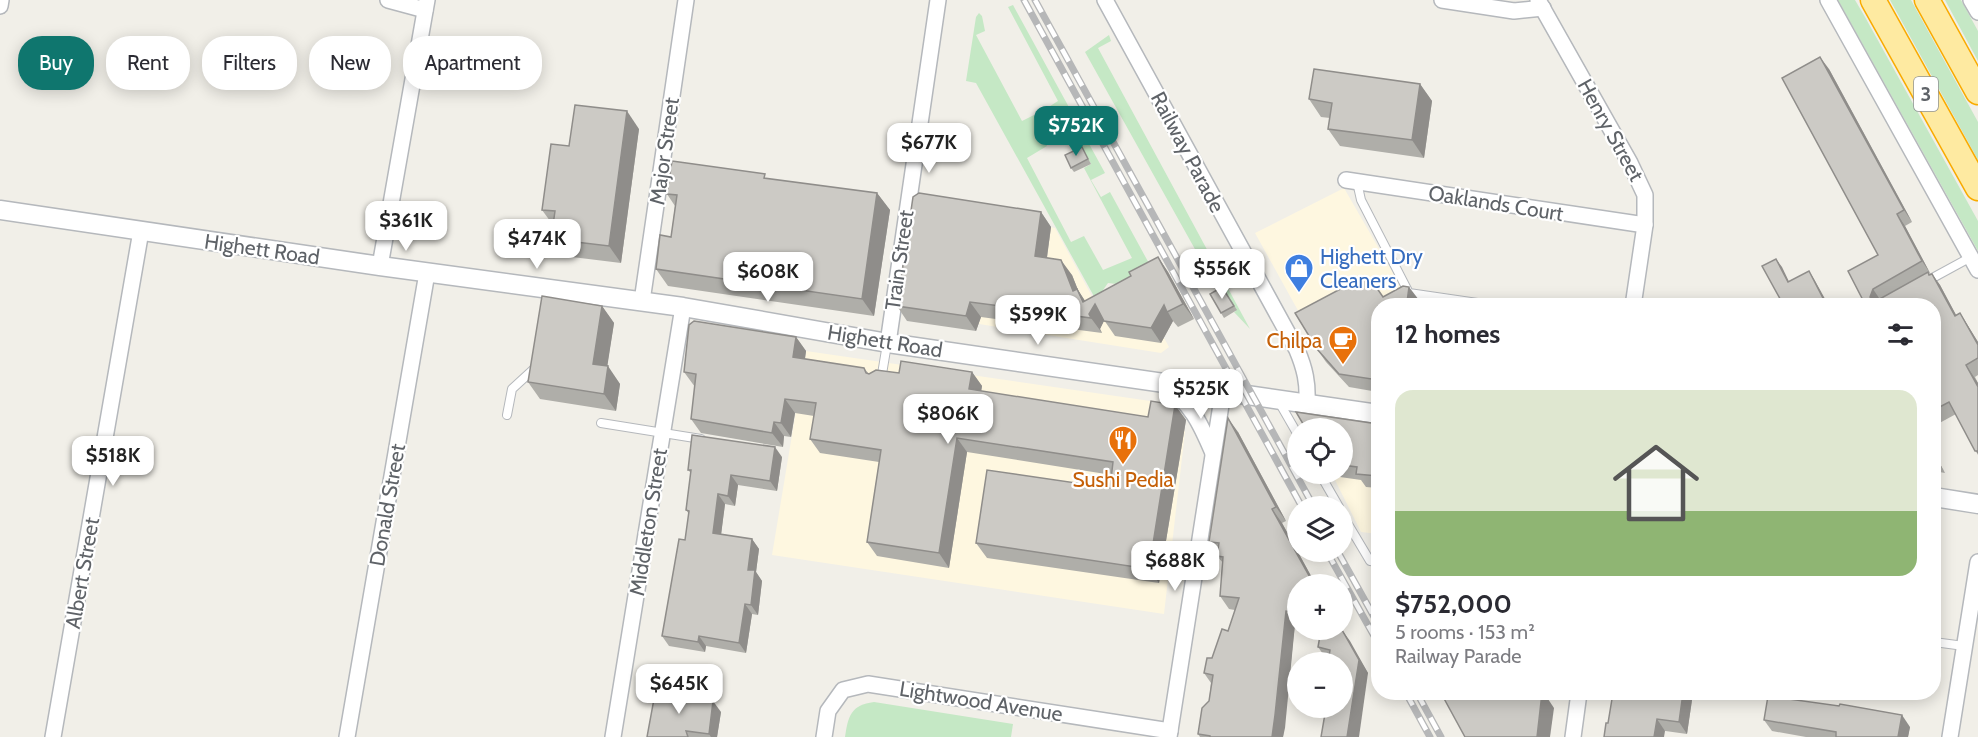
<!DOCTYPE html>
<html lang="en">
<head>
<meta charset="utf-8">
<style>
	body { margin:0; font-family:Cabin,sans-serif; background:#f7f7f7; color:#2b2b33; height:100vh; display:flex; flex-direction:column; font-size:22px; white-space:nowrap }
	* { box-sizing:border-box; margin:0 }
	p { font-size:20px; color:#7c7c81 }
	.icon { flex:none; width:33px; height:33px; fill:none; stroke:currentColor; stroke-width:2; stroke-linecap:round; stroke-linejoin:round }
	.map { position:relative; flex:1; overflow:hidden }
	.details { position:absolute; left:1371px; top:298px; width:570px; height:402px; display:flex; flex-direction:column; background:#fff; border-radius:24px; box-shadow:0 3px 15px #0003 }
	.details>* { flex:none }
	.hud { position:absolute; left:18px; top:36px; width:570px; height:54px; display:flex; gap:12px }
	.controls { position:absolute; left:1287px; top:418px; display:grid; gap:12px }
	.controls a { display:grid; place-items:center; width:66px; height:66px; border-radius:50%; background:#fff; box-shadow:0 3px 15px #0003; font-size:30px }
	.price { position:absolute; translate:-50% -51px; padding:0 14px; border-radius:12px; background:#fff; color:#222; font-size:20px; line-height:39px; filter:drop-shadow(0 2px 3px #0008) }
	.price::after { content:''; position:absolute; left:50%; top:36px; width:18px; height:14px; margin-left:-9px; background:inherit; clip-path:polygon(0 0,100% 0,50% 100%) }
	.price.active { background:#0f766e; color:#fff }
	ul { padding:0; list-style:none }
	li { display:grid; align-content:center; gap:12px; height:318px; padding:0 24px }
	li span { display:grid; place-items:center; height:186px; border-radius:18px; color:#555 }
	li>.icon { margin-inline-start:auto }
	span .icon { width:108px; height:108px; fill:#fffc; stroke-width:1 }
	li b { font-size:26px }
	h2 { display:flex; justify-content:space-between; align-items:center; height:72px; padding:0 24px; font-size:26px }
	.chip { padding:0 21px; border-radius:24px; background:#fff; box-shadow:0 3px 15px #0003; font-size:21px; line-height:54px }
	.chip.active { background:#0f766e; color:#fff }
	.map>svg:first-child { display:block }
	.commercial { fill:#fef7e0 }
	.green { fill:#c5e8c5 }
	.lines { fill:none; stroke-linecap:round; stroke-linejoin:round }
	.service-casing { stroke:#b5b8bc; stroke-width:10 }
	.minor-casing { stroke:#b5b8bc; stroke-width:18 }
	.tertiary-casing { stroke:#b5b8bc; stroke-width:21 }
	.trunk-casing { stroke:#f9ab00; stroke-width:27 }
	.service { stroke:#fff; stroke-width:8 }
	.minor { stroke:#fff; stroke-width:15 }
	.tertiary { stroke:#fff; stroke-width:18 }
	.trunk { stroke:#feeaa1; stroke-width:24 }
	.rail-casing { stroke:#b6b7b8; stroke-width:7 }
	.rail { stroke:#fff; stroke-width:4.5; stroke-dasharray:14; stroke-linecap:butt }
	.wall { fill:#afaea9 }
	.shaded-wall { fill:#8f8d8a }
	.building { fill:#cccac5; stroke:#8f8d8a; stroke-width:1.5 }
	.labels { text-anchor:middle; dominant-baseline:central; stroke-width:4.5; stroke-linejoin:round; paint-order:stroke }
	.shield { fill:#fff; stroke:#8f9295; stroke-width:1.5 }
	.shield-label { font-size:20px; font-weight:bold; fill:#5f6368 }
	.street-label { font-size:21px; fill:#5f6368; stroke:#fff }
	.shop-label { font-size:21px; fill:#366cbe; stroke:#fff; text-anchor:start }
	.food-label { font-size:21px; fill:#c56008; stroke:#fff; text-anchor:end }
</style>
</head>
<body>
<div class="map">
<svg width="1978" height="737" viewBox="0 0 1978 737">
	<rect width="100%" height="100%" fill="#f1efe8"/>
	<!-- commercial -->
	<g class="commercial">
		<polygon points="1344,188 1412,306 1378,306 1306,325 1255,233"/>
		<polygon points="998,218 1055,228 1101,313 1164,338 1169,347 1161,353 979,324"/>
		<polygon points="806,351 1171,404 1185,432 1164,614 772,555"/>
		<polygon points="1378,436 1378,534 1361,532 1332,474 1342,474"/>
	</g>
	<!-- green -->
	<g class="green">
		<polygon points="1838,0 1855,0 1865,17 1978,221 1978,251"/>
		<polygon points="1890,0 1911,0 1978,122 1978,160"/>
		<polygon points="1945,0 1961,0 1978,31 1978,61"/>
		<polygon points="1013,5 1105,173 1091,180 1101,197 1110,192 1157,278 1140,287 1108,283 1096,300 976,83 966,81 976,17 979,13 982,16 985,31 976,35 1022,121 1034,115 1047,146 1027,158 1071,242 1084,236 1103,270 1132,258 1084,168 1091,164 1069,121 1057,127 1047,108 1058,101 1008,7"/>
		<polygon points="1109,35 1111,41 1098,48 1250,329 1234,312 1236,311 1220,294 1085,52"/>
		<path d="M 874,702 L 1013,724 L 1011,737 L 845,737 C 848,716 851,705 874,702 Z"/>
	</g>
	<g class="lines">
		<!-- service casing -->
		<g class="service-casing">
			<g id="service">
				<polyline points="1357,182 1361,200 1409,293 1498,306"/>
				<polyline points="1927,281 1971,257"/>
				<polyline points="881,380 887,344"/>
				<polyline points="1279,402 1298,435"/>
				<polyline points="507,415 512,389 536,367"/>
				<polyline points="601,423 701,439"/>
				<polyline points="1320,474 1339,507"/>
				<polyline points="1342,514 1370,561 1378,562"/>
				<polyline points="1934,642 1964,646"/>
			</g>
		</g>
		<!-- minor casing -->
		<g class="minor-casing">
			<g id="minor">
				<polyline points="388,0 425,10"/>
				<path d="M 1105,0 L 1297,350 C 1305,369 1308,383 1307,403"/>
				<polyline points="1442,0 1514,11 1543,8"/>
				<polyline points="1538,0 1630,163 1645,195 1645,225 1633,306"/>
				<polyline points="1828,0 1978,270"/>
				<polyline points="1971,0 1978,12"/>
				<polyline points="0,6 1,0"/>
				<polyline points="1346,180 1645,225"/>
				<polyline points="380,266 427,0"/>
				<polyline points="642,301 686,0"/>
				<polyline points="888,343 938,0"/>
				<path d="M 1164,383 C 1192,406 1199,420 1213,453"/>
				<polyline points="53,737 141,231"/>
				<polyline points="347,737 427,273"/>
				<polyline points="613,737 683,307"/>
				<polyline points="824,737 828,711 843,690 868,684 1170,731"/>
				<polyline points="1169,737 1223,392"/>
				<polyline points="1573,737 1579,693"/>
				<polyline points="1950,737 1978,562"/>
			</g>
		</g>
		<!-- tertiary casing -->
		<g class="tertiary-casing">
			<g id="tertiary">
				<polyline points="0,210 380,266 683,307 888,343 1378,414"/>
				<polyline points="1934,497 1978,504"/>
			</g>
		</g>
		<!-- trunk casing -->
		<g class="trunk-casing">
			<g id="trunk">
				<polyline points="1873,0 1978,188"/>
				<polyline points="1927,0 1978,92"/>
			</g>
		</g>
		<!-- service -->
		<use href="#service" class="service"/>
		<!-- minor -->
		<use href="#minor" class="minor"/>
		<!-- tertiary -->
		<use href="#tertiary" class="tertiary"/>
		<!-- trunk -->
		<use href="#trunk" class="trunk"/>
		<!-- rail casing -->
		<g class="rail-casing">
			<g id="rail">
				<polyline points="1024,0 1302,507"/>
				<polyline points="1035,0 1314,507"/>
				<polyline points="1327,552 1378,643"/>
				<polyline points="1338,552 1378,624"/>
				<polyline points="1406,693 1430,737"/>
				<polyline points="1417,693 1441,737"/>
			</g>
		</g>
		<!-- rail -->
		<use href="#rail" class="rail"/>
	</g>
	<!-- wall -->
	<g class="wall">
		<polygon points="1829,69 1912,222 1905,226 1930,273 1929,274 1930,275 1932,274 1940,285 1956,315 1960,313 1978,342 1978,375 1975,377 1978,383 1978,455 1956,414 1934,426 1934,306 1866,306 1878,255"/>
		<polygon points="1420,84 1432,101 1424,158 1340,146 1328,129 1330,118 1321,117 1309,99"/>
		<polygon points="639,129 621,263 564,256 551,239 553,225 542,210 569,146"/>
		<polygon points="1082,147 1091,164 1074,172 1071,168"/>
		<polygon points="768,179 877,193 890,210 874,316 668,286 656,269 671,237 675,206 667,194"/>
		<polygon points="1041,212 1051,227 1047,258 1072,275 1078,290 1085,301 1131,276 1158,257 1168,272 1194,319 1178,327 1173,321 1161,343 1115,336 1104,320 1100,329 1102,333 981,317 976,331 907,321 897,306"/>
		<polygon points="1368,283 1383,297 1419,300 1378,306 1378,392 1349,387 1326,362 1317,349"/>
		<polygon points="1222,287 1237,310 1224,318 1221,313"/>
		<polygon points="602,306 614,323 607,366 620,384 616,411 540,399 528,382"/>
		<polygon points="796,337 806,351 805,359 864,368 869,374 972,372 982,386 981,391 1148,417 1175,405 1186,420 1159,583 987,558 976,543 1110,488 1112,475 967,452 949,568 877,556 867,542 879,462 820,453 810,439 814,416 795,413 791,437 784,436 783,447 701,433 691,419 695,387 684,372"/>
		<polygon points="1378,424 1378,488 1366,487 1361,480 1333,476 1331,474 1342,474 1342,429"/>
		<polygon points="1238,432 1286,521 1282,523 1316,585 1298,585 1298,624 1295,624 1283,737 1200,737 1198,734 1209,701 1211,683 1204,673 1212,658 1228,631 1235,610 1229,609 1220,596 1223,563 1217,556 1218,554 1209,542"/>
		<polygon points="1934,453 1945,473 1934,471"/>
		<polygon points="782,457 777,491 738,485 735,506 725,504 721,534 752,539 759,549 756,572 762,581 758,615 752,614 746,653 706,646 705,652 669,646 662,636 685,540 689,514 686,510 691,473 688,470"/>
		<polygon points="1342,630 1368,673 1325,712 1322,708 1328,661 1318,647"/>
		<polygon points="675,690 679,696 721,712 717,737 647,737"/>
		<polygon points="1693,693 1687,734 1608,723"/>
		<polygon points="1764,720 1910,727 1908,737 1806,737 1772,731"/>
	</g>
	<!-- shaded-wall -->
	<g class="shaded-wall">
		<polygon points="1820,57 1829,69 1912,222 1904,210"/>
		<polygon points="1420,84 1432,101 1424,158 1412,140"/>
		<polygon points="627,111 639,129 621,263 609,246"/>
		<polygon points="877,193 890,210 874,316 862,299"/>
		<polygon points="1041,212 1051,227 1045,271 1035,256"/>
		<polygon points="1897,214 1905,226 1930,273 1922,261"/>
		<polygon points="1158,257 1168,272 1194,319 1183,304"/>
		<polygon points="1776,259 1782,267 1793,290 1788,282"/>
		<polygon points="1061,260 1072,275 1078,290 1087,304 1095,304 1105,319 1100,329 1102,333 1091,318 1083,302 1073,291"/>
		<polygon points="1809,271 1814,279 1829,306 1827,306"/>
		<polygon points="1932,274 1940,285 1963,328 1955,316"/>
		<polygon points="1409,287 1419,300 1418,306 1407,302"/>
		<polygon points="1873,289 1881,301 1879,306 1870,297"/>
		<polygon points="970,302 981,317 976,331 966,316"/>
		<polygon points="1164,305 1173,321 1161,343 1151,328"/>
		<polygon points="602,306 614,323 605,381 593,364"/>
		<polygon points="1960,313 1978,342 1978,345"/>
		<polygon points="796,337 806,351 803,371 793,357"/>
		<polygon points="1966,365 1978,383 1978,387"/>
		<polygon points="608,366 620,384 616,411 604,394"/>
		<polygon points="972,372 982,386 979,404 969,389"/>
		<polygon points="785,399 795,413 791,437 781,423"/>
		<polygon points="1175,405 1186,420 1159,583 1149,569"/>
		<polygon points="1228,418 1238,432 1286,521 1276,507"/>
		<polygon points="774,422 784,436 783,447 772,433"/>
		<polygon points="957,438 967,452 949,568 939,553"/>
		<polygon points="775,447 782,457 777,491 770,481"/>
		<polygon points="1934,453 1945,473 1934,455"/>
		<polygon points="731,475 738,485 735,506 728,496"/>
		<polygon points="718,494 725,504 720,543 713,533"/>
		<polygon points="1272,509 1282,523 1316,585 1313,585"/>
		<polygon points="752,539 759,549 756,572 762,581 758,615 751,605 748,570"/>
		<polygon points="745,604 752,614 746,653 739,643"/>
		<polygon points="1286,611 1295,624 1285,728 1283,737 1272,737"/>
		<polygon points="1342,630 1350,641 1368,673 1359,737 1347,737"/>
		<polygon points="699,636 706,646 705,652 698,642"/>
		<polygon points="1542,693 1544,693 1554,708 1550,737 1537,737"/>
		<polygon points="1683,693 1693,693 1687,734 1679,722"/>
		<polygon points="713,701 721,712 717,737 711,737 709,734"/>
		<polygon points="1902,715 1910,727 1908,737 1898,737"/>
		<polygon points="1657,719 1665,731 1664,737 1654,737"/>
	</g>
	<!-- building -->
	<g class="building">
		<polygon points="1820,57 1904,210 1897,214 1922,261 1873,289 1870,297 1873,300 1878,300 1928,272 1929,275 1932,274 1955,316 1960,313 1978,345 1978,358 1966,365 1978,387 1978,453 1977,451 1975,451 1949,402 1934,410 1934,306 1866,306 1848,271 1878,255 1782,78"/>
		<polygon points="1314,69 1420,84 1412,140 1328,129 1332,103 1309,99"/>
		<polygon points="575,105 627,111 609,246 551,239 555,211 542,210 551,144 569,146"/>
		<polygon points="1082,147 1088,159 1071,168 1065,155"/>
		<polygon points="672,161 765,174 764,178 877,193 862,299 656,269 660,235 671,237 677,195 667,194"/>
		<polygon points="919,193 1041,212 1035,256 1061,260 1073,291 1077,289 1083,302 1131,276 1129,272 1158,257 1183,304 1167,312 1164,305 1151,328 1104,321 1095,304 1089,314 1091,318 970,302 966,316 897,306 913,197"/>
		<polygon points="1776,259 1788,282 1809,271 1827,306 1784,306 1762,266"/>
		<polygon points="1363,277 1368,283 1372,281 1383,297 1403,286 1409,287 1407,302 1423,304 1423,306 1378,306 1378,380 1339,374 1317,349 1295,313"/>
		<polygon points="1222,287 1234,306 1221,313 1210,294"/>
		<polygon points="542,296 602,306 593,364 608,366 604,394 528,382"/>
		<polygon points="694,321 796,337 793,357 864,368 866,373 869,374 876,370 899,373 901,361 972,372 969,389 1148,417 1151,401 1175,405 1149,569 976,543 987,470 1110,488 1113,462 957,438 939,553 867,542 881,450 810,439 816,403 785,399 781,423 774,422 772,433 691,419 696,374 684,372 689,325"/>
		<polygon points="1296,412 1378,424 1378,476 1356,474 1357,467 1342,465 1342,429 1306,429"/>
		<polygon points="1228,418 1276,507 1272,509 1313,583 1313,585 1298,585 1298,613 1286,611 1275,715 1272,737 1210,737 1210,736 1198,734 1202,708 1209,701 1213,675 1204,673 1207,658 1212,658 1222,629 1228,631 1239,598 1220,596 1223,557 1217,556 1219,543 1209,542"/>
		<polygon points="692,435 775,447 770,481 731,475 728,496 718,494 713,533 752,539 748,570 755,570 751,605 745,604 739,643 699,636 698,642 662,636 679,539 685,540 689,511 686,510 691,470 688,470"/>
		<polygon points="1321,630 1342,630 1359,660 1347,737 1321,737 1326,708 1324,708 1342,708 1342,663 1328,663 1330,650 1318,647"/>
		<polygon points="656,688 675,690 674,696 713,701 709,734 686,731 688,737 647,737"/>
		<polygon points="1441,693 1542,693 1537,737 1465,737"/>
		<polygon points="1613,693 1683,693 1679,722 1657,719 1654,737 1604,737 1606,723 1608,723"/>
		<polygon points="1768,696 1839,706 1840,704 1902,715 1898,737 1836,737 1836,732 1764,720"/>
	</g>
	<!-- icons -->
	<defs>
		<g id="shop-pin" transform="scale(1.5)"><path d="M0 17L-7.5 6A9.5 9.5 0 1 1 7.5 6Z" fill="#3f7fe0" stroke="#fff"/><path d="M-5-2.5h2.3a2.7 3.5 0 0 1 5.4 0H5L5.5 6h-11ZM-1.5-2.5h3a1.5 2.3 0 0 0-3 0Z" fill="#fff"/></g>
		<g id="cafe-pin" transform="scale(1.5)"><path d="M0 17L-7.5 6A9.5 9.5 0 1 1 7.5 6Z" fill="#e8710a" stroke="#fff"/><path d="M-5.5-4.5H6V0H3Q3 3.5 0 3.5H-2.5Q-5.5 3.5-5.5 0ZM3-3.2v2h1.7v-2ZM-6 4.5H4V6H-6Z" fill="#fff"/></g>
		<g id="restaurant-pin" transform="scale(1.5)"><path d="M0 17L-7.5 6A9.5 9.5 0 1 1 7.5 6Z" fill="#e8710a" stroke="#fff"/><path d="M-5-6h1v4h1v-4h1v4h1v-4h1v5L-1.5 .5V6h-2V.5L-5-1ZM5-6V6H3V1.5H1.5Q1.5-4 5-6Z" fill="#fff"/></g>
	</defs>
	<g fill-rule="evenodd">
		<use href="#shop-pin" x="1299" y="268"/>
		<use href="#cafe-pin" x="1343" y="340"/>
		<use href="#restaurant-pin" x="1123" y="440"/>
	</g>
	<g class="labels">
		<!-- shield labels -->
		<rect class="shield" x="1914" y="77" width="24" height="34" rx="4.5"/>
		<g class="shield-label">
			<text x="1926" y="94">3</text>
		</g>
		<!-- street labels -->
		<g class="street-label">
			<text transform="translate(1611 130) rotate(61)">Henry Street</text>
			<text transform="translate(664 151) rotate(-82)">Major Street</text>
			<text transform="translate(1188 152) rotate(62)">Railway Parade</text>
			<text transform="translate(1496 203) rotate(9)">Oaklands Court</text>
			<text transform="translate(262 249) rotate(8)">Highett Road</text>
			<text transform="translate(899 260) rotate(-82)">Train Street</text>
			<text transform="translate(885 341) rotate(9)">Highett Road</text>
			<text transform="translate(387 505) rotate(-80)">Donald Street</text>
			<text transform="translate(648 522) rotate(-81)">Middleton Street</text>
			<text transform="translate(82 573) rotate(-80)">Albert Street</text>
			<text transform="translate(981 701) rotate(9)">Lightwood Avenue</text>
		</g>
		<!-- shop labels -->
		<g class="shop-label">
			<text x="1320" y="256">Highett Dry<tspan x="1320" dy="24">Cleaners</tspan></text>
		</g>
		<!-- food labels -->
		<g class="food-label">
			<text x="1322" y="340">Chilpa</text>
			<text x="1123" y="479" text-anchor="middle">Sushi Pedia</text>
		</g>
	</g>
</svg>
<div class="controls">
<a><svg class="icon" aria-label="locate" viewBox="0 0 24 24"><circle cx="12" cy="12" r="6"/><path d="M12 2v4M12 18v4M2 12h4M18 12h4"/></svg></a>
<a><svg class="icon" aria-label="layers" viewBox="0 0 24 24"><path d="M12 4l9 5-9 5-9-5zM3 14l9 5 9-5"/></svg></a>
<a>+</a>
<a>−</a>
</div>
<b class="price active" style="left:1076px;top:157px">$752K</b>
<b class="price" style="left:929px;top:174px">$677K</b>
<b class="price" style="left:406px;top:252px">$361K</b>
<b class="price" style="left:537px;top:270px">$474K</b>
<b class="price" style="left:1222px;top:300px">$556K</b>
<b class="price" style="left:768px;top:303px">$608K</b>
<b class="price" style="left:1038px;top:346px">$599K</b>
<b class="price" style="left:1201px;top:420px">$525K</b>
<b class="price" style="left:948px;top:445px">$806K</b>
<b class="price" style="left:113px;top:487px">$518K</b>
<b class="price" style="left:1175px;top:592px">$688K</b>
<b class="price" style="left:679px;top:715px">$645K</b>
<div class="hud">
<a class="chip active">Buy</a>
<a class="chip">Rent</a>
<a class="chip">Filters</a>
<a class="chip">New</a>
<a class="chip">Apartment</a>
</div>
<section class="details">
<h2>12 homes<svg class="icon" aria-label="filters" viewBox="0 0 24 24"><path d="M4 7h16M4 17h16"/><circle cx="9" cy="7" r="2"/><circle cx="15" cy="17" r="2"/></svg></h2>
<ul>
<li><span style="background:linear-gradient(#dfe7d0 65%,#8fb573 0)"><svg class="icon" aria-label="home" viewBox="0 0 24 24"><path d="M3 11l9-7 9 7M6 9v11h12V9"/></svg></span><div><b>$752,000</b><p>5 rooms · 153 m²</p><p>Railway Parade</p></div></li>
</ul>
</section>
</div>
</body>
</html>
